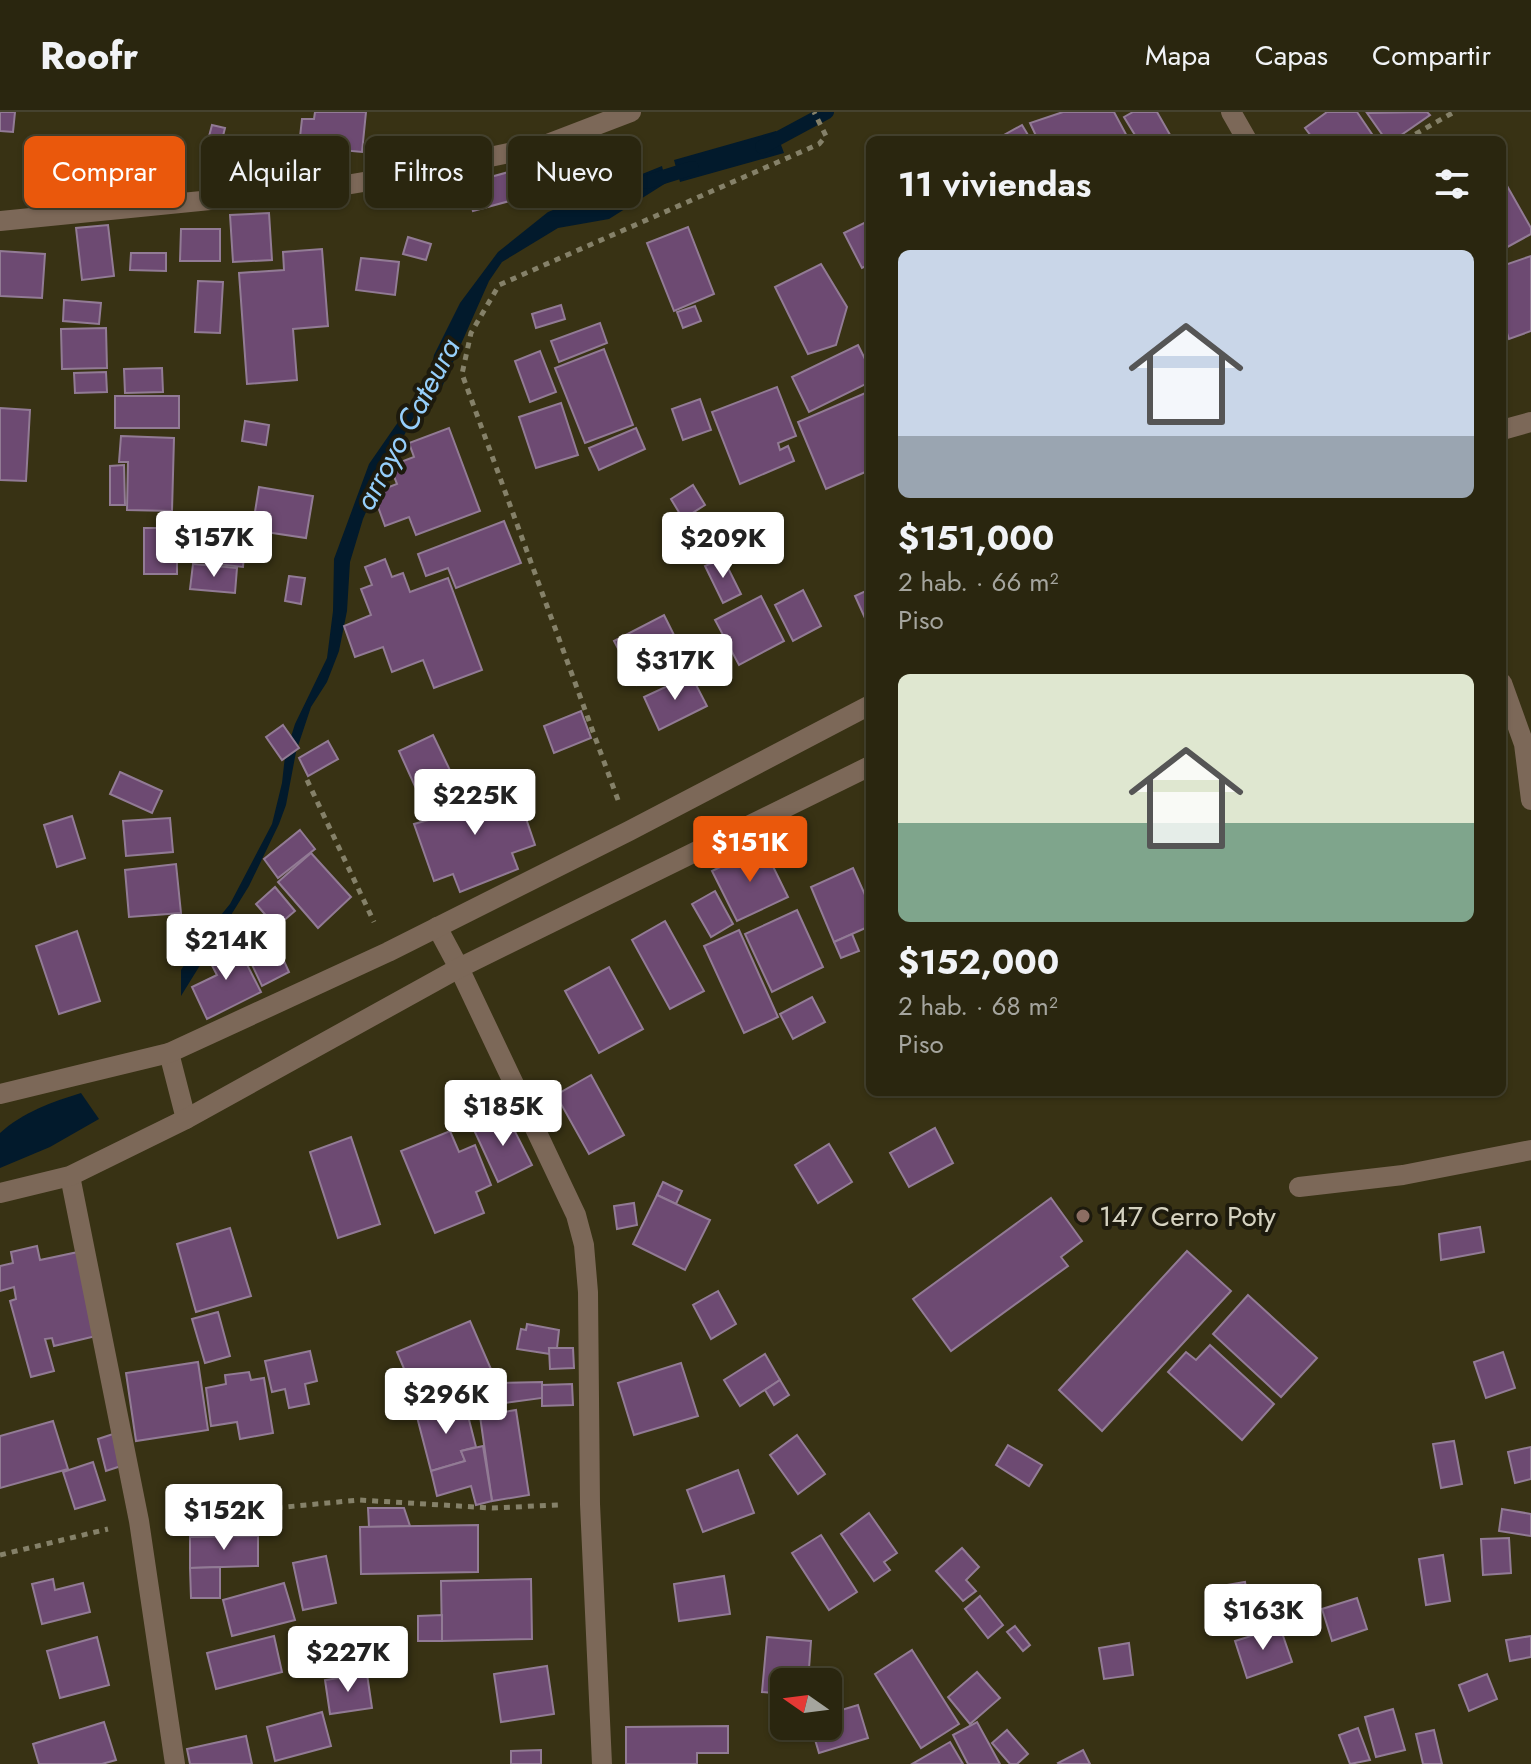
<!DOCTYPE html>
<html lang="es">
<head>
<meta charset="utf-8">
<style>
	body { margin:0; font-family:Jost,sans-serif; background:#322e18; color:#f1f3f6; height:100vh; display:flex; flex-direction:column; font-size:30px; white-space:nowrap }
	* { box-sizing:border-box; margin:0 }
	p { font-size:26px; color:#a5a59e }
	.icon { flex:none; width:44px; height:44px; fill:none; stroke:currentColor; stroke-width:2; stroke-linecap:round; stroke-linejoin:round }
	.map { position:relative; flex:1; overflow:hidden }
	.sheet { position:absolute; left:866px; top:24px; width:640px; height:960px; display:flex; flex-direction:column; background:#2a260f; border-radius:12px; box-shadow:0 2px 6px #0004,0 0 0 2px #46432f }
	.sheet>* { flex:none }
	.guide { position:absolute; left:24px; top:24px; width:722px; height:72px; display:flex; gap:16px }
	.needle { width:52px; rotate:284deg }
	.tools { position:absolute; left:770px; top:1556px; display:grid; gap:16px }
	.tools a { display:grid; place-items:center; width:72px; height:72px; border-radius:12px; background:#2a260f; box-shadow:0 2px 6px #0004,0 0 0 2px #46432f; font-size:40px }
	.price { position:absolute; translate:-50% -68px; padding:0 18px; border-radius:8px; background:#fff; color:#222; font-size:26px; line-height:52px; filter:drop-shadow(0 2px 4px #0008) }
	.price::after { content:''; position:absolute; left:50%; top:48px; width:24px; height:18px; margin-left:-12px; background:inherit; clip-path:polygon(0 0,100% 0,50% 100%) }
	.price.selected { background:#ea580c; color:#fff }
	ul { padding:0; list-style:none }
	li { display:grid; align-content:center; gap:16px; height:424px; padding:0 32px }
	li span { display:grid; place-items:center; height:248px; border-radius:12px; color:#555 }
	li>.icon { margin-inline-start:auto }
	span .icon { width:144px; height:144px; fill:#fffc; stroke-width:1 }
	li b { font-size:34px }
	h2 { display:flex; justify-content:space-between; align-items:center; height:96px; padding:0 32px; font-size:34px }
	.tag { padding:0 28px; border-radius:12px; background:#2a260f; box-shadow:0 2px 6px #0004,0 0 0 2px #46432f; font-size:28px; line-height:72px }
	.tag.selected { background:#ea580c; color:#fff }
	header { display:flex; align-items:center; gap:48px; box-sizing:border-box; height:112px; padding:0 40px; background:#2a260f; border-bottom:2px solid #46432f }
	header strong { font-size:38px }
	nav { display:flex; gap:44px; margin-inline-start:auto; font-size:28px }
	.map>svg:first-child { display:block }
	.water { fill:#021a2c }
	.lines { fill:none; stroke-linecap:round; stroke-linejoin:round }
	.stream { stroke:#021a2c; stroke-width:14 }
	.building { fill:#6d4a72; stroke:#927b95; stroke-width:2 }
	.path { stroke:#858169; stroke-width:5; stroke-dasharray:6 6; stroke-linecap:butt }
	.minor { stroke:#7c6858; stroke-width:20 }
	.education-dot { fill:#8d6e63; stroke:#1d1a0d; stroke-width:3 }
	.labels { text-anchor:middle; dominant-baseline:central; stroke-width:8; stroke-linejoin:round; paint-order:stroke }
	.poi-label { font-size:28px; fill:#d5d2c0; stroke:#1d1a0d; text-anchor:start }
	.water-label { font-size:30px; font-style:italic; fill:#96cffb; stroke:#1d1a0d }
</style>
</head>
<body>
<header>
<strong>Roofr</strong>
<nav><a>Mapa</a><a>Capas</a><a>Compartir</a></nav>
</header>
<div class="map">
<svg width="1531" height="1652" viewBox="0 0 1531 1652">
	<rect width="100%" height="100%" fill="#383214"/>
	<!-- water -->
	<g class="water">
		<polygon points="776,19 784,41 680,70 674,48"/>
		<polygon points="662,54 666,71 609,107 558,116 502,150 489,169 442,275 414,305 381,366 363,407 350,450 347,499 339,539 327,570 311,595 296,640 286,693 279,712 249,774 181,884 181,858 199,830 230,792 272,712 282,671 285,644 295,612 327,546 333,499 334,447 369,352 430,264 434,243 460,191 498,140 548,100"/>
		<path d="M 81,981 L 99,1007 L 50,1035 L 0,1056 L 0,1021 C 23,1000 52,990 81,981 Z"/>
	</g>
	<g class="lines">
		<!-- stream -->
		<g class="stream">
			<polyline points="762,35 827,0"/>
			<polyline points="647,70 692,56"/>
		</g>
	</g>
	<!-- building -->
	<g class="building">
		<polygon points="0,0 15,0 13,20 0,19"/>
		<polygon points="315,0 366,0 362,40 299,34 302,7 314,7"/>
		<polygon points="1063,0 1114,0 1129,28 1038,28 1030,11"/>
		<polygon points="1133,0 1157,0 1173,28 1138,28 1124,5"/>
		<polygon points="1327,0 1357,0 1376,28 1314,28 1305,16"/>
		<polygon points="1427,0 1430,3 1394,28 1386,28 1367,1"/>
		<polygon points="212,13 225,16 220,36 207,32"/>
		<polygon points="1022,13 1031,28 995,28"/>
		<polygon points="516,58 524,85 473,99 465,72"/>
		<polygon points="1502,65 1531,116 1531,122 1502,138"/>
		<polygon points="269,101 272,148 233,150 230,103"/>
		<polygon points="870,108 870,152 862,156 844,121"/>
		<polygon points="108,113 114,164 82,168 76,116"/>
		<polygon points="688,115 714,182 674,199 647,131"/>
		<polygon points="181,117 220,117 220,149 180,149"/>
		<polygon points="408,125 431,132 426,148 403,142"/>
		<polygon points="322,137 328,214 293,217 297,268 247,272 239,161 284,158 283,140"/>
		<polygon points="0,139 45,142 42,186 0,184"/>
		<polygon points="131,141 166,141 166,159 130,158"/>
		<polygon points="1531,144 1531,219 1509,227 1502,206 1502,154"/>
		<polygon points="361,146 399,150 395,183 356,178"/>
		<polygon points="821,152 847,195 836,233 808,242 775,175"/>
		<polygon points="198,169 223,170 220,221 195,220"/>
		<polygon points="64,188 101,191 99,212 63,209"/>
		<polygon points="561,193 565,207 536,216 532,202"/>
		<polygon points="695,194 701,209 683,216 677,200"/>
		<polygon points="600,211 607,231 559,250 551,229"/>
		<polygon points="106,216 107,256 62,257 61,217"/>
		<polygon points="858,233 870,257 870,270 809,300 792,265"/>
		<polygon points="604,237 633,313 585,331 555,256"/>
		<polygon points="540,239 556,280 530,290 515,249"/>
		<polygon points="162,256 163,280 125,281 124,257"/>
		<polygon points="106,260 107,280 75,281 74,261"/>
		<polygon points="777,275 796,324 778,331 780,338 788,334 794,349 740,372 712,300"/>
		<polygon points="870,279 870,358 826,377 798,310"/>
		<rect x="115" y="284" width="64" height="32"/>
		<polygon points="700,287 711,318 683,328 672,297"/>
		<polygon points="561,291 578,343 536,356 519,305"/>
		<polygon points="0,296 30,298 26,369 0,368"/>
		<polygon points="245,309 269,313 266,333 242,329"/>
		<polygon points="449,316 480,399 416,423 409,405 385,414 373,381 397,372 390,354 414,345 409,331"/>
		<polygon points="636,316 645,337 599,358 589,336"/>
		<polygon points="121,324 174,326 172,399 127,398 128,350 119,350"/>
		<polygon points="124,353 125,393 110,393 110,354"/>
		<polygon points="693,373 705,393 683,407 671,387"/>
		<polygon points="259,375 313,384 306,426 252,418"/>
		<polygon points="504,409 521,451 456,476 448,456 426,464 418,442"/>
		<rect x="144" y="416" width="33" height="46"/>
		<polygon points="194,416 246,421 243,455 191,449"/>
		<polygon points="723,446 741,482 723,491 705,454"/>
		<polygon points="385,447 392,465 403,461 410,480 448,466 482,558 434,576 423,548 392,560 383,535 355,545 344,514 371,503 361,477 372,473 365,455"/>
		<polygon points="193,452 237,456 235,481 190,477"/>
		<polygon points="289,464 305,466 301,492 285,489"/>
		<polygon points="870,477 870,514 869,515 855,484"/>
		<polygon points="803,478 821,514 793,529 775,493"/>
		<polygon points="761,484 784,529 739,553 715,508"/>
		<polygon points="664,503 686,547 637,573 614,529"/>
		<polygon points="691,563 707,594 659,618 644,585"/>
		<polygon points="581,599 591,626 554,641 544,614"/>
		<polygon points="283,613 299,636 282,648 266,625"/>
		<polygon points="433,623 458,675 423,692 399,639"/>
		<polygon points="328,629 338,647 308,664 299,646"/>
		<polygon points="120,660 162,679 152,701 110,682"/>
		<polygon points="486,673 491,685 516,677 535,733 512,741 518,757 460,780 453,762 434,769 414,712 432,707 428,696"/>
		<polygon points="72,704 85,746 57,755 44,713"/>
		<polygon points="170,706 173,740 126,744 123,709"/>
		<polygon points="300,718 315,737 278,766 264,747"/>
		<polygon points="763,734 788,785 737,809 712,759"/>
		<polygon points="311,741 351,785 318,816 278,770"/>
		<polygon points="176,752 181,801 129,805 125,758"/>
		<polygon points="853,756 870,794 870,814 834,830 811,775"/>
		<polygon points="275,775 295,799 276,815 256,792"/>
		<polygon points="715,779 733,812 711,825 692,792"/>
		<polygon points="797,798 823,855 772,880 745,822"/>
		<polygon points="665,809 704,879 670,897 632,828"/>
		<polygon points="739,818 778,905 744,921 704,834"/>
		<polygon points="77,819 100,889 59,902 36,834"/>
		<polygon points="852,822 859,839 841,846 834,830"/>
		<polygon points="274,827 289,860 262,874 246,840"/>
		<polygon points="235,829 261,880 207,907 192,875 217,863 207,844"/>
		<polygon points="609,855 643,917 599,941 565,879"/>
		<polygon points="812,885 825,910 793,927 780,902"/>
		<polygon points="591,963 624,1023 589,1042 556,983"/>
		<polygon points="506,1002 532,1053 498,1070 474,1018"/>
		<polygon points="935,1016 953,1051 909,1075 890,1041"/>
		<polygon points="450,1019 459,1040 475,1033 491,1073 476,1080 484,1101 435,1121 401,1039"/>
		<polygon points="351,1025 380,1112 338,1126 310,1040"/>
		<polygon points="829,1032 852,1070 818,1091 795,1053"/>
		<polygon points="663,1070 682,1079 676,1092 657,1083"/>
		<polygon points="657,1083 710,1108 685,1158 633,1132"/>
		<polygon points="1051,1086 1082,1129 1061,1145 1068,1154 951,1239 913,1187"/>
		<polygon points="634,1091 637,1113 617,1117 614,1094"/>
		<polygon points="1480,1115 1484,1140 1441,1148 1439,1122"/>
		<polygon points="230,1116 251,1184 196,1200 177,1132"/>
		<polygon points="37,1134 40,1148 78,1140 96,1224 54,1234 52,1226 45,1227 54,1259 31,1265 10,1189 16,1187 14,1175 0,1179 0,1154 13,1151 11,1140"/>
		<polygon points="1187,1139 1231,1179 1102,1319 1059,1278"/>
		<polygon points="718,1179 736,1212 711,1227 693,1193"/>
		<polygon points="1248,1183 1317,1246 1281,1285 1213,1222"/>
		<polygon points="218,1200 230,1244 205,1251 192,1207"/>
		<polygon points="470,1209 497,1271 423,1302 397,1240"/>
		<polygon points="527,1212 559,1218 557,1236 549,1236 550,1242 517,1237 521,1217 526,1218"/>
		<polygon points="1210,1233 1274,1292 1242,1328 1168,1260 1186,1240 1196,1248"/>
		<polygon points="549,1236 573,1236 574,1256 550,1257"/>
		<polygon points="310,1239 317,1269 305,1272 309,1292 289,1296 285,1277 272,1280 265,1249"/>
		<polygon points="1503,1240 1515,1276 1486,1286 1474,1250"/>
		<polygon points="765,1242 780,1268 740,1294 724,1268"/>
		<polygon points="198,1250 208,1318 136,1329 126,1261"/>
		<polygon points="681,1251 698,1304 634,1323 618,1271"/>
		<polygon points="249,1260 251,1268 264,1266 273,1321 240,1327 237,1310 211,1314 206,1276 226,1272 225,1263"/>
		<polygon points="780,1268 789,1283 774,1293 765,1278"/>
		<polygon points="542,1270 542,1286 490,1293 488,1275 497,1271"/>
		<polygon points="572,1272 573,1293 542,1294 542,1273"/>
		<polygon points="465,1292 476,1335 461,1339 465,1349 431,1359 417,1305"/>
		<polygon points="516,1298 529,1383 492,1389 480,1304"/>
		<polygon points="53,1309 68,1357 0,1376 0,1324"/>
		<polygon points="113,1322 121,1354 106,1359 98,1327"/>
		<polygon points="797,1323 825,1362 798,1382 770,1343"/>
		<polygon points="1454,1329 1462,1372 1441,1376 1433,1332"/>
		<polygon points="1008,1333 1042,1353 1029,1374 996,1353"/>
		<polygon points="483,1334 492,1389 476,1393 471,1374 437,1384 431,1359 465,1349 461,1339"/>
		<polygon points="1531,1335 1531,1367 1515,1371 1508,1340"/>
		<polygon points="93,1350 105,1388 75,1397 63,1360"/>
		<polygon points="738,1358 754,1401 703,1420 687,1378"/>
		<polygon points="368,1396 404,1396 410,1414 369,1415"/>
		<polygon points="1502,1397 1531,1402 1531,1424 1499,1419"/>
		<polygon points="869,1401 897,1441 884,1450 890,1458 874,1469 841,1422"/>
		<polygon points="478,1413 478,1460 361,1462 360,1415"/>
		<polygon points="821,1423 857,1480 829,1498 792,1441"/>
		<polygon points="258,1424 258,1454 190,1456 190,1425"/>
		<polygon points="1509,1426 1511,1461 1483,1463 1481,1427"/>
		<polygon points="962,1436 979,1455 966,1468 976,1479 963,1489 936,1459"/>
		<polygon points="1443,1443 1450,1489 1426,1493 1419,1447"/>
		<polygon points="326,1444 336,1491 303,1498 293,1451"/>
		<polygon points="220,1455 220,1486 191,1486 190,1456"/>
		<polygon points="724,1464 730,1502 679,1509 674,1472"/>
		<polygon points="53,1467 55,1478 83,1471 90,1500 42,1512 32,1472"/>
		<polygon points="531,1467 532,1527 442,1529 441,1469"/>
		<polygon points="1245,1470 1249,1493 1218,1498 1215,1475"/>
		<polygon points="284,1471 295,1508 232,1524 223,1488"/>
		<polygon points="980,1484 1003,1513 988,1526 965,1497"/>
		<polygon points="1357,1486 1367,1517 1332,1529 1322,1497"/>
		<polygon points="442,1503 442,1529 418,1529 418,1504"/>
		<polygon points="1015,1514 1030,1533 1023,1539 1007,1520"/>
		<polygon points="1280,1515 1292,1550 1247,1566 1235,1529"/>
		<polygon points="274,1524 282,1560 216,1577 207,1541"/>
		<polygon points="1531,1524 1531,1545 1510,1549 1506,1528"/>
		<polygon points="97,1525 109,1573 60,1586 47,1539"/>
		<polygon points="767,1525 811,1529 808,1570 784,1570 784,1582 762,1580"/>
		<polygon points="1129,1531 1133,1563 1104,1567 1099,1536"/>
		<polygon points="912,1538 959,1612 921,1636 875,1562"/>
		<polygon points="547,1554 554,1602 501,1610 494,1562"/>
		<polygon points="977,1560 1000,1586 970,1612 948,1585"/>
		<polygon points="367,1562 372,1596 330,1602 325,1568"/>
		<polygon points="1487,1562 1497,1587 1469,1599 1459,1573"/>
		<polygon points="858,1593 868,1626 819,1641 811,1614 828,1614 828,1602"/>
		<polygon points="1393,1597 1405,1638 1376,1645 1365,1605"/>
		<polygon points="322,1600 331,1634 275,1649 267,1615"/>
		<polygon points="104,1610 116,1648 102,1652 39,1652 33,1632"/>
		<polygon points="977,1610 1000,1652 968,1652 953,1623"/>
		<polygon points="728,1614 728,1641 697,1641 697,1652 626,1652 626,1615"/>
		<polygon points="1358,1616 1370,1648 1350,1652 1339,1623"/>
		<polygon points="1007,1618 1028,1642 1017,1652 1010,1652 992,1631"/>
		<polygon points="1434,1618 1442,1652 1423,1652 1416,1622"/>
		<polygon points="246,1624 252,1652 190,1652 187,1637"/>
		<polygon points="950,1630 963,1652 912,1652"/>
		<polygon points="541,1638 541,1652 511,1652 511,1639"/>
		<polygon points="1083,1638 1090,1652 1059,1652 1058,1651"/>
	</g>
	<g class="lines">
		<!-- path -->
		<g class="path">
			<polyline points="1405,28 1454,0"/>
			<polyline points="307,668 374,810"/>
			<polyline points="618,688 462,262 471,221 499,173 819,32 826,24 814,0"/>
			<polyline points="169,1406 359,1388 492,1396 558,1393"/>
			<polyline points="0,1443 108,1417"/>
		</g>
		<!-- minor -->
		<g class="minor">
			<polyline points="1231,0 1247,28"/>
			<polyline points="0,109 322,77 399,64 542,34 631,0"/>
			<polyline points="1502,318 1531,310"/>
			<polyline points="1502,571 1524,632 1531,688"/>
			<polyline points="437,815 459,856 576,1103 584,1133 588,1180 590,1392 602,1652"/>
			<polyline points="169,941 186,1007"/>
			<polyline points="0,982 169,941 388,840 629,719 870,593"/>
			<polyline points="70,1064 139,1409 175,1652"/>
			<polyline points="1299,1075 1403,1063 1531,1038"/>
			<polyline points="0,1081 70,1064 186,1007 459,856 870,654"/>
		</g>
	</g>
	<!-- markers -->
	<circle class="education-dot" cx="1083" cy="1104" r="8"/>
	<g class="labels">
		<!-- poi labels -->
		<g class="poi-label">
			<text x="1099" y="1104">147 Cerro Poty</text>
		</g>
		<!-- water labels -->
		<g class="water-label">
			<text transform="translate(407 312) rotate(-62)">arroyo Cateura</text>
		</g>
	</g>
</svg>
<div class="tools">
<a><svg class="needle" viewBox="-14 -14 28 28"><path d="M0-13l5 13h-10z" fill="#e53935"/><path d="M0 13l5-13h-10z" fill="#a5a59e"/></svg></a>
</div>
<b class="price" style="left:214px;top:467px">$157K</b>
<b class="price" style="left:723px;top:468px">$209K</b>
<b class="price" style="left:675px;top:590px">$317K</b>
<b class="price" style="left:475px;top:725px">$225K</b>
<b class="price selected" style="left:750px;top:772px">$151K</b>
<b class="price" style="left:226px;top:870px">$214K</b>
<b class="price" style="left:503px;top:1036px">$185K</b>
<b class="price" style="left:446px;top:1324px">$296K</b>
<b class="price" style="left:224px;top:1440px">$152K</b>
<b class="price" style="left:1263px;top:1540px">$163K</b>
<b class="price" style="left:348px;top:1582px">$227K</b>
<div class="guide">
<a class="tag selected">Comprar</a>
<a class="tag">Alquilar</a>
<a class="tag">Filtros</a>
<a class="tag">Nuevo</a>
</div>
<section class="sheet">
<h2>11 viviendas<svg class="icon" aria-label="filters" viewBox="0 0 24 24"><path d="M4 7h16M4 17h16"/><circle cx="9" cy="7" r="2"/><circle cx="15" cy="17" r="2"/></svg></h2>
<ul>
<li><span style="background:linear-gradient(#c9d6e8 75%,#9aa5b1 0)"><svg class="icon" aria-label="home" viewBox="0 0 24 24"><path d="M3 11l9-7 9 7M6 9v11h12V9"/></svg></span><div><b>$151,000</b><p>2 hab. · 66 m²</p><p>Piso</p></div></li>
<li><span style="background:linear-gradient(#dfe7d0 60%,#7fa58c 0)"><svg class="icon" aria-label="home" viewBox="0 0 24 24"><path d="M3 11l9-7 9 7M6 9v11h12V9"/></svg></span><div><b>$152,000</b><p>2 hab. · 68 m²</p><p>Piso</p></div></li>
</ul>
</section>
</div>
</body>
</html>
